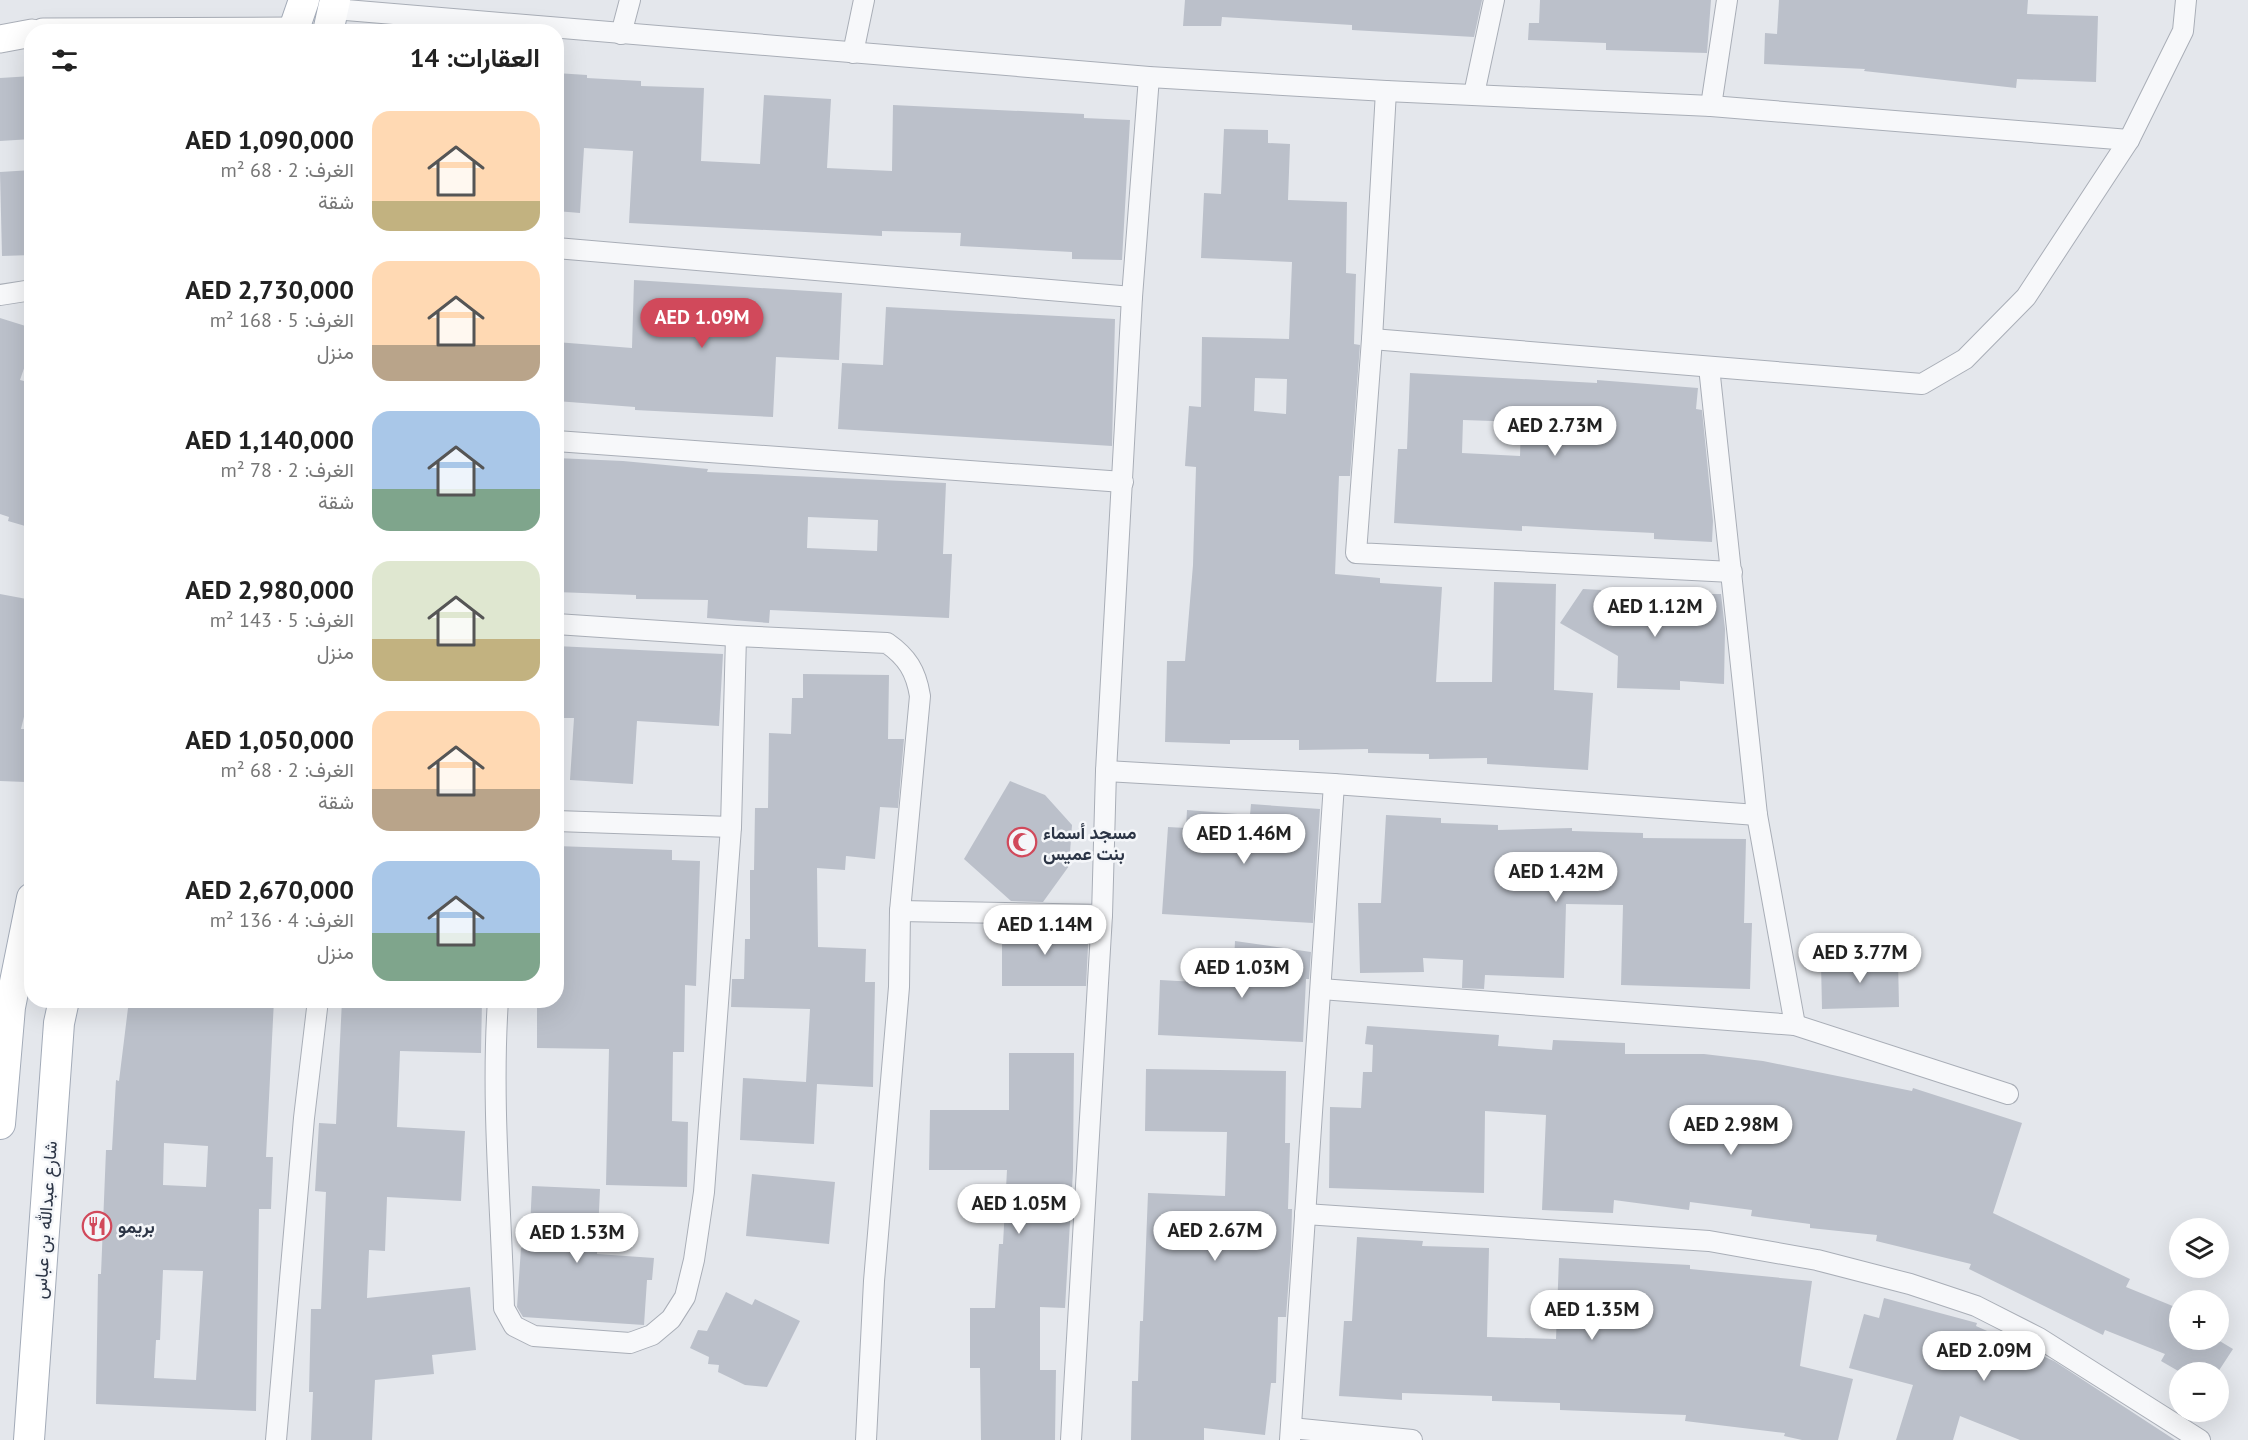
<!DOCTYPE html>
<html lang="ar">
<head>
<meta charset="utf-8">
<style>
	body { margin:0; font-family:"PT Sans",Vazirmatn,sans-serif; background:#f2f2f2; color:#222; direction:rtl; height:100vh; display:flex; flex-direction:column; font-size:22px; white-space:nowrap }
	* { box-sizing:border-box; margin:0 }
	p { font-size:20px; color:#767676 }
	.icon { flex:none; width:33px; height:33px; fill:none; stroke:currentColor; stroke-width:2; stroke-linecap:round; stroke-linejoin:round }
	.map { position:relative; flex:1; overflow:hidden; direction:ltr }
	.drawer { position:absolute; left:24px; top:24px; width:540px; height:984px; display:flex; flex-direction:column; background:#fff; border-radius:24px; box-shadow:0 6px 24px #0002; direction:rtl }
	.drawer>* { flex:none }
	.buttons { position:absolute; left:2169px; top:1218px; display:grid; gap:12px }
	.buttons a { display:grid; place-items:center; width:60px; height:60px; border-radius:50%; background:#fff; box-shadow:0 6px 24px #0002; font-size:30px }
	.price { position:absolute; translate:-50% -51px; padding:0 14px; border-radius:21px; background:#fff; color:#222; font-size:20px; line-height:39px; filter:drop-shadow(0 2px 3px #0008) }
	.price::after { content:''; position:absolute; left:50%; top:36px; width:18px; height:14px; margin-left:-9px; background:inherit; clip-path:polygon(0 0,100% 0,50% 100%) }
	.price.current { background:#d1495b; color:#fff }
	ul { padding:0; list-style:none }
	li { display:flex; align-items:center; gap:18px; height:150px; padding:0 24px }
	li span { display:grid; place-items:center; flex:none; width:168px; height:120px; border-radius:18px; color:#555 }
	li>.icon { margin-inline-start:auto }
	span .icon { width:72px; height:72px; fill:#fffc; stroke-width:1 }
	li b { font-size:26px }
	h2 { display:flex; justify-content:space-between; align-items:center; height:72px; padding:0 24px; font-size:26px }
	.map>svg:first-child { display:block }
	.building { fill:#bbc0ca; fill-rule:evenodd }
	.lines { fill:none; stroke-linecap:round; stroke-linejoin:round }
	.street-casing { stroke:#a9aeb7; stroke-width:22 }
	.secondary-casing { stroke:#a9aeb7; stroke-width:29 }
	.primary-casing { stroke:#a3abb8; stroke-width:32 }
	.street { stroke:#f7f8fa; stroke-width:20 }
	.secondary { stroke:#fff; stroke-width:27 }
	.primary { stroke:#fff; stroke-width:30 }
	.labels { text-anchor:middle; dominant-baseline:central; stroke-width:5; stroke-linejoin:round; paint-order:stroke }
	.poi-label { font-size:18px; font-weight:bold; fill:#2b3445; stroke:#f4f6f9; text-anchor:start }
	.street-label { font-size:18px; fill:#2b3445; stroke:#f4f6f9 }
</style>
</head>
<body>
<div class="map">
<svg width="2248" height="1440" viewBox="0 0 2248 1440">
	<rect width="100%" height="100%" fill="#e4e7ec"/>
	<!-- building -->
	<g class="building">
		<polygon points="1185,0 1482,0 1474,37 1352,30 1352,25 1222,17 1221,26 1183,26"/>
		<polygon points="1540,0 1711,0 1707,53 1606,50 1606,43 1528,40 1529,23 1539,23"/>
		<polygon points="1779,0 2028,0 2027,14 2098,16 2096,82 2017,79 2016,88 1864,71 1865,69 1764,64 1765,33 1777,34"/>
		<polygon points="556,73 587,75 587,78 641,81 641,86 704,88 701,161 760,164 764,95 831,99 827,168 892,171 893,105 1084,114 1084,118 1130,120 1122,260 1072,259 1072,252 960,246 961,233 882,231 882,236 629,223 633,151 584,148 580,213 556,211"/>
		<polygon points="32,76 32,139 0,141 0,78"/>
		<path d="M 1224,129 L 1268,130 L 1268,143 L 1290,144 L 1288,200 L 1347,202 L 1346,273 L 1356,274 L 1354,344 L 1360,345 L 1350,476 L 1339,476 L 1335,574 L 1380,578 L 1380,583 L 1442,587 L 1436,682 L 1492,682 L 1494,582 L 1556,584 L 1554,690 L 1593,693 L 1588,770 L 1487,764 L 1487,758 L 1429,759 L 1429,754 L 1368,753 L 1368,749 L 1299,750 L 1299,740 L 1230,740 L 1230,744 L 1165,742 L 1167,661 L 1185,661 L 1193,565 L 1196,467 L 1185,466 L 1189,406 L 1201,407 L 1202,337 L 1289,339 L 1292,262 L 1201,258 L 1204,193 L 1221,194 ZM 1255,378 L 1287,379 L 1286,414 L 1254,411 Z"/>
		<polygon points="32,170 32,255 2,256 0,172"/>
		<polygon points="634,280 842,293 839,360 776,357 773,417 635,410 635,407 556,401 556,342 632,348"/>
		<polygon points="886,307 1115,319 1112,446 838,429 842,363 883,365"/>
		<polygon points="0,318 32,328 32,345 20,380 32,383 32,436 26,456 32,458 32,528 8,521 9,517 0,514"/>
		<path d="M 1410,373 L 1597,383 L 1597,380 L 1698,388 L 1696,409 L 1702,410 L 1713,521 L 1712,542 L 1654,539 L 1654,533 L 1592,530 L 1522,526 L 1522,531 L 1394,523 L 1398,449 L 1407,449 ZM 1463,420 L 1521,422 L 1520,456 L 1462,453 Z"/>
		<path d="M 556,458 L 623,461 L 708,469 L 707,472 L 946,483 L 943,554 L 952,554 L 949,618 L 770,610 L 769,623 L 707,618 L 708,600 L 636,599 L 636,595 L 556,592 ZM 808,517 L 878,520 L 877,551 L 807,548 Z"/>
		<polygon points="1583,589 1602,590 1610,601 1688,603 1688,594 1721,594 1725,629 1724,684 1680,681 1680,690 1617,688 1618,656 1560,623"/>
		<polygon points="0,594 32,600 32,684 21,729 28,729 26,782 0,781"/>
		<polygon points="556,646 723,654 719,726 637,721 633,784 570,780 574,718 556,718"/>
		<polygon points="803,674 889,675 888,739 904,739 898,808 880,807 875,859 846,856 845,870 817,868 818,947 866,949 865,982 875,982 873,1087 817,1084 814,1144 740,1140 743,1078 806,1082 810,1009 731,1007 732,979 744,979 745,939 750,939 750,870 754,870 755,808 768,808 769,733 791,734 792,698 803,698"/>
		<polygon points="1010,781 1045,795 1072,825 1069,866 1043,902 1011,901 964,859"/>
		<polygon points="1251,804 1320,809 1313,923 1162,914 1168,827 1186,828 1187,810 1250,815"/>
		<polygon points="1386,815 1441,818 1441,823 1498,825 1498,830 1572,828 1572,831 1643,833 1643,838 1746,839 1744,923 1752,923 1750,989 1621,985 1623,905 1566,904 1564,978 1485,975 1484,989 1462,988 1463,960 1423,958 1424,972 1360,973 1358,903 1381,903"/>
		<polygon points="556,846 672,850 672,860 700,861 696,986 685,985 684,1052 673,1052 672,1121 688,1122 687,1187 606,1185 609,1049 537,1048 537,1000 556,1000"/>
		<polygon points="1002,925 1089,927 1086,986 1002,986"/>
		<polygon points="1235,941 1311,952 1309,979 1306,979 1303,1042 1158,1035 1160,980 1233,984"/>
		<polygon points="1898,960 1899,1007 1822,1009 1821,962"/>
		<path d="M 129,1000 L 274,1000 L 266,1157 L 273,1157 L 271,1209 L 259,1209 L 256,1411 L 96,1404 L 98,1274 L 101,1274 L 106,1150 L 112,1150 L 116,1080 L 119,1081 ZM 164,1143 L 208,1146 L 206,1187 L 163,1185 ZM 163,1270 L 203,1271 L 196,1380 L 154,1378 L 156,1340 L 160,1340 Z"/>
		<polygon points="342,1000 482,1000 481,1053 400,1051 397,1127 465,1131 461,1201 387,1197 385,1251 369,1250 367,1298 470,1287 476,1350 432,1355 434,1374 375,1380 372,1440 311,1440 313,1392 309,1392 311,1309 321,1309 326,1192 315,1191 319,1123 336,1124"/>
		<polygon points="1367,1026 1499,1035 1498,1046 1552,1050 1553,1040 1625,1043 1625,1054 1704,1054 1763,1061 1912,1091 1913,1088 2022,1123 1993,1213 2130,1279 2126,1287 2180,1309 2180,1340 2218,1340 2233,1349 2218,1372 2180,1372 2161,1361 2165,1354 2105,1330 2103,1335 1969,1269 1971,1264 1876,1241 1877,1235 1810,1228 1810,1224 1751,1216 1752,1210 1690,1202 1689,1210 1614,1200 1613,1213 1542,1210 1546,1115 1485,1111 1484,1193 1329,1188 1330,1107 1361,1108 1363,1072 1372,1072 1373,1045 1365,1044"/>
		<polygon points="1009,1053 1074,1053 1073,1171 1065,1308 1040,1307 1040,1370 1056,1370 1055,1440 981,1440 980,1368 970,1368 970,1308 995,1308 999,1244 1003,1244 1007,1170 929,1170 930,1110 1009,1110"/>
		<polygon points="1146,1069 1286,1071 1285,1143 1290,1143 1288,1209 1292,1209 1291,1249 1286,1317 1278,1317 1276,1383 1271,1383 1265,1435 1204,1428 1204,1440 1131,1440 1132,1381 1138,1381 1140,1321 1143,1321 1148,1193 1225,1196 1227,1132 1145,1131"/>
		<polygon points="752,1174 835,1182 829,1244 746,1236"/>
		<polygon points="532,1186 600,1189 597,1254 654,1258 652,1280 647,1280 644,1325 523,1317 517,1307 521,1248 529,1249"/>
		<polygon points="1357,1237 1423,1241 1422,1246 1489,1248 1487,1337 1556,1339 1559,1258 1690,1265 1690,1269 1812,1281 1800,1366 1853,1379 1838,1440 1802,1440 1784,1436 1785,1433 1685,1421 1686,1415 1560,1410 1560,1403 1492,1401 1492,1396 1402,1393 1402,1400 1339,1396 1344,1321 1352,1321"/>
		<polygon points="726,1292 752,1305 755,1299 800,1321 767,1387 745,1385 718,1372 719,1365 708,1364 709,1357 690,1348 698,1330 707,1331"/>
		<polygon points="1884,1298 1977,1323 1976,1326 2054,1361 2175,1440 2020,1440 1960,1416 1953,1440 1896,1440 1913,1385 1849,1368 1864,1314 1879,1318"/>
	</g>
	<g class="lines">
		<!-- street casing -->
		<g class="street-casing">
			<g id="street">
				<polyline points="334,9 1149,77 1386,91 1711,106 2129,140"/>
				<polyline points="621,34 630,0"/>
				<polyline points="853,53 864,0"/>
				<polyline points="1386,91 1372,339 1356,553 1732,572"/>
				<polyline points="1474,94 1494,0"/>
				<polyline points="1711,106 1727,0"/>
				<polyline points="556,248 1132,297"/>
				<polyline points="0,295 32,290"/>
				<polyline points="1372,339 1922,384 1965,359 2026,297 2129,140 2183,31 2186,0"/>
				<polyline points="1709,367 1757,815 1795,1025"/>
				<polyline points="556,441 1123,482"/>
				<path d="M 556,624 L 736,636 L 887,643 C 907,657 916,671 920,696 L 900,911 L 899,987 L 874,1281 L 866,1440"/>
				<polyline points="1106,771 1334,784 1757,815"/>
				<polyline points="556,821 731,827"/>
				<polyline points="900,911 1102,915"/>
				<polyline points="1321,989 1795,1025 2008,1094"/>
				<path d="M 498,1000 C 491,1104 501,1205 504,1308 L 514,1326 L 534,1336 L 630,1343 L 652,1335 L 671,1319 L 685,1297 L 694,1260 L 704,1192 L 731,827 L 736,636"/>
				<polyline points="1305,1214 1709,1241 1817,1260 1910,1284 1976,1306 2039,1338 2200,1440"/>
				<polyline points="1291,1428 1412,1440"/>
				<polyline points="276,1440 304,1118 318,1000"/>
				<polyline points="1071,1440 1102,915 1106,771 1132,297 1149,77"/>
				<polyline points="1290,1440 1334,784"/>
			</g>
		</g>
		<!-- secondary casing -->
		<g class="secondary-casing">
			<g id="secondary">
				<polyline points="43,32 293,31"/>
				<polyline points="0,39 32,33"/>
			</g>
		</g>
		<!-- primary casing -->
		<g class="primary-casing">
			<g id="primary">
				<polyline points="293,32 304,0"/>
				<polyline points="328,32 335,0"/>
				<polyline points="0,1124 10,1007 32,898"/>
				<polyline points="29,1440 59,1023 64,1000"/>
			</g>
		</g>
		<!-- street -->
		<use href="#street" class="street"/>
		<!-- secondary -->
		<use href="#secondary" class="secondary"/>
		<!-- primary -->
		<use href="#primary" class="primary"/>
	</g>
	<!-- icons -->
	<defs>
		<g id="mosque-ring" transform="scale(1.5)"><circle r="9.5" fill="#f4f6f9" stroke="#d1495b" stroke-width="1.5"/><path d="M3.5-4.9A6 6 0 1 0 3.5 4.9A5 5 0 1 1 3.5-4.9Z" fill="#d1495b"/></g>
		<g id="restaurant-ring" transform="scale(1.5)"><circle r="9.5" fill="#f4f6f9" stroke="#d1495b" stroke-width="1.5"/><path d="M-5-6h1v4h1v-4h1v4h1v-4h1v5L-1.5 .5V6h-2V.5L-5-1ZM5-6V6H3V1.5H1.5Q1.5-4 5-6Z" fill="#d1495b"/></g>
	</defs>
	<g fill-rule="evenodd">
		<use href="#mosque-ring" x="1022" y="842"/>
		<use href="#restaurant-ring" x="97" y="1226"/>
	</g>
	<g class="labels">
		<!-- poi labels -->
		<g class="poi-label">
			<text x="1043" y="832">مسجد أسماء<tspan x="1043" dy="21">بنت عميس</tspan></text>
			<text x="118" y="1226">بريمو</text>
		</g>
		<!-- street labels -->
		<g class="street-label">
			<text transform="translate(45 1220) rotate(-86)">شارع عبدالله بن عباس</text>
		</g>
	</g>
</svg>
<div class="buttons">
<a><svg class="icon" aria-label="layers" viewBox="0 0 24 24"><path d="M12 4l9 5-9 5-9-5zM3 14l9 5 9-5"/></svg></a>
<a>+</a>
<a>−</a>
</div>
<b class="price current" style="left:702px;top:349px">AED 1.09M</b>
<b class="price" style="left:1555px;top:457px">AED 2.73M</b>
<b class="price" style="left:1655px;top:638px">AED 1.12M</b>
<b class="price" style="left:1244px;top:865px">AED 1.46M</b>
<b class="price" style="left:1556px;top:903px">AED 1.42M</b>
<b class="price" style="left:1045px;top:956px">AED 1.14M</b>
<b class="price" style="left:1860px;top:984px">AED 3.77M</b>
<b class="price" style="left:1242px;top:999px">AED 1.03M</b>
<b class="price" style="left:1731px;top:1156px">AED 2.98M</b>
<b class="price" style="left:1019px;top:1235px">AED 1.05M</b>
<b class="price" style="left:1215px;top:1262px">AED 2.67M</b>
<b class="price" style="left:577px;top:1264px">AED 1.53M</b>
<b class="price" style="left:1592px;top:1341px">AED 1.35M</b>
<b class="price" style="left:1984px;top:1382px">AED 2.09M</b>
<section class="drawer">
<h2>العقارات: 14<svg class="icon" aria-label="filters" viewBox="0 0 24 24"><path d="M4 7h16M4 17h16"/><circle cx="9" cy="7" r="2"/><circle cx="15" cy="17" r="2"/></svg></h2>
<ul>
<li><span style="background:linear-gradient(#ffd9b3 75%,#c2b280 0)"><svg class="icon" aria-label="home" viewBox="0 0 24 24"><path d="M3 11l9-7 9 7M6 9v11h12V9"/></svg></span><div><b>AED 1,090,000</b><p>الغرف: 2 · 68 m²</p><p>شقة</p></div></li>
<li><span style="background:linear-gradient(#ffd9b3 70%,#b9a48a 0)"><svg class="icon" aria-label="home" viewBox="0 0 24 24"><path d="M3 11l9-7 9 7M6 9v11h12V9"/></svg></span><div><b>AED 2,730,000</b><p>الغرف: 5 · 168 m²</p><p>منزل</p></div></li>
<li><span style="background:linear-gradient(#a9c7e8 65%,#7fa58c 0)"><svg class="icon" aria-label="home" viewBox="0 0 24 24"><path d="M3 11l9-7 9 7M6 9v11h12V9"/></svg></span><div><b>AED 1,140,000</b><p>الغرف: 2 · 78 m²</p><p>شقة</p></div></li>
<li><span style="background:linear-gradient(#dfe7d0 65%,#c2b280 0)"><svg class="icon" aria-label="home" viewBox="0 0 24 24"><path d="M3 11l9-7 9 7M6 9v11h12V9"/></svg></span><div><b>AED 2,980,000</b><p>الغرف: 5 · 143 m²</p><p>منزل</p></div></li>
<li><span style="background:linear-gradient(#ffd9b3 65%,#b9a48a 0)"><svg class="icon" aria-label="home" viewBox="0 0 24 24"><path d="M3 11l9-7 9 7M6 9v11h12V9"/></svg></span><div><b>AED 1,050,000</b><p>الغرف: 2 · 68 m²</p><p>شقة</p></div></li>
<li><span style="background:linear-gradient(#a9c7e8 60%,#7fa58c 0)"><svg class="icon" aria-label="home" viewBox="0 0 24 24"><path d="M3 11l9-7 9 7M6 9v11h12V9"/></svg></span><div><b>AED 2,670,000</b><p>الغرف: 4 · 136 m²</p><p>منزل</p></div></li>
</ul>
</section>
</div>
</body>
</html>
